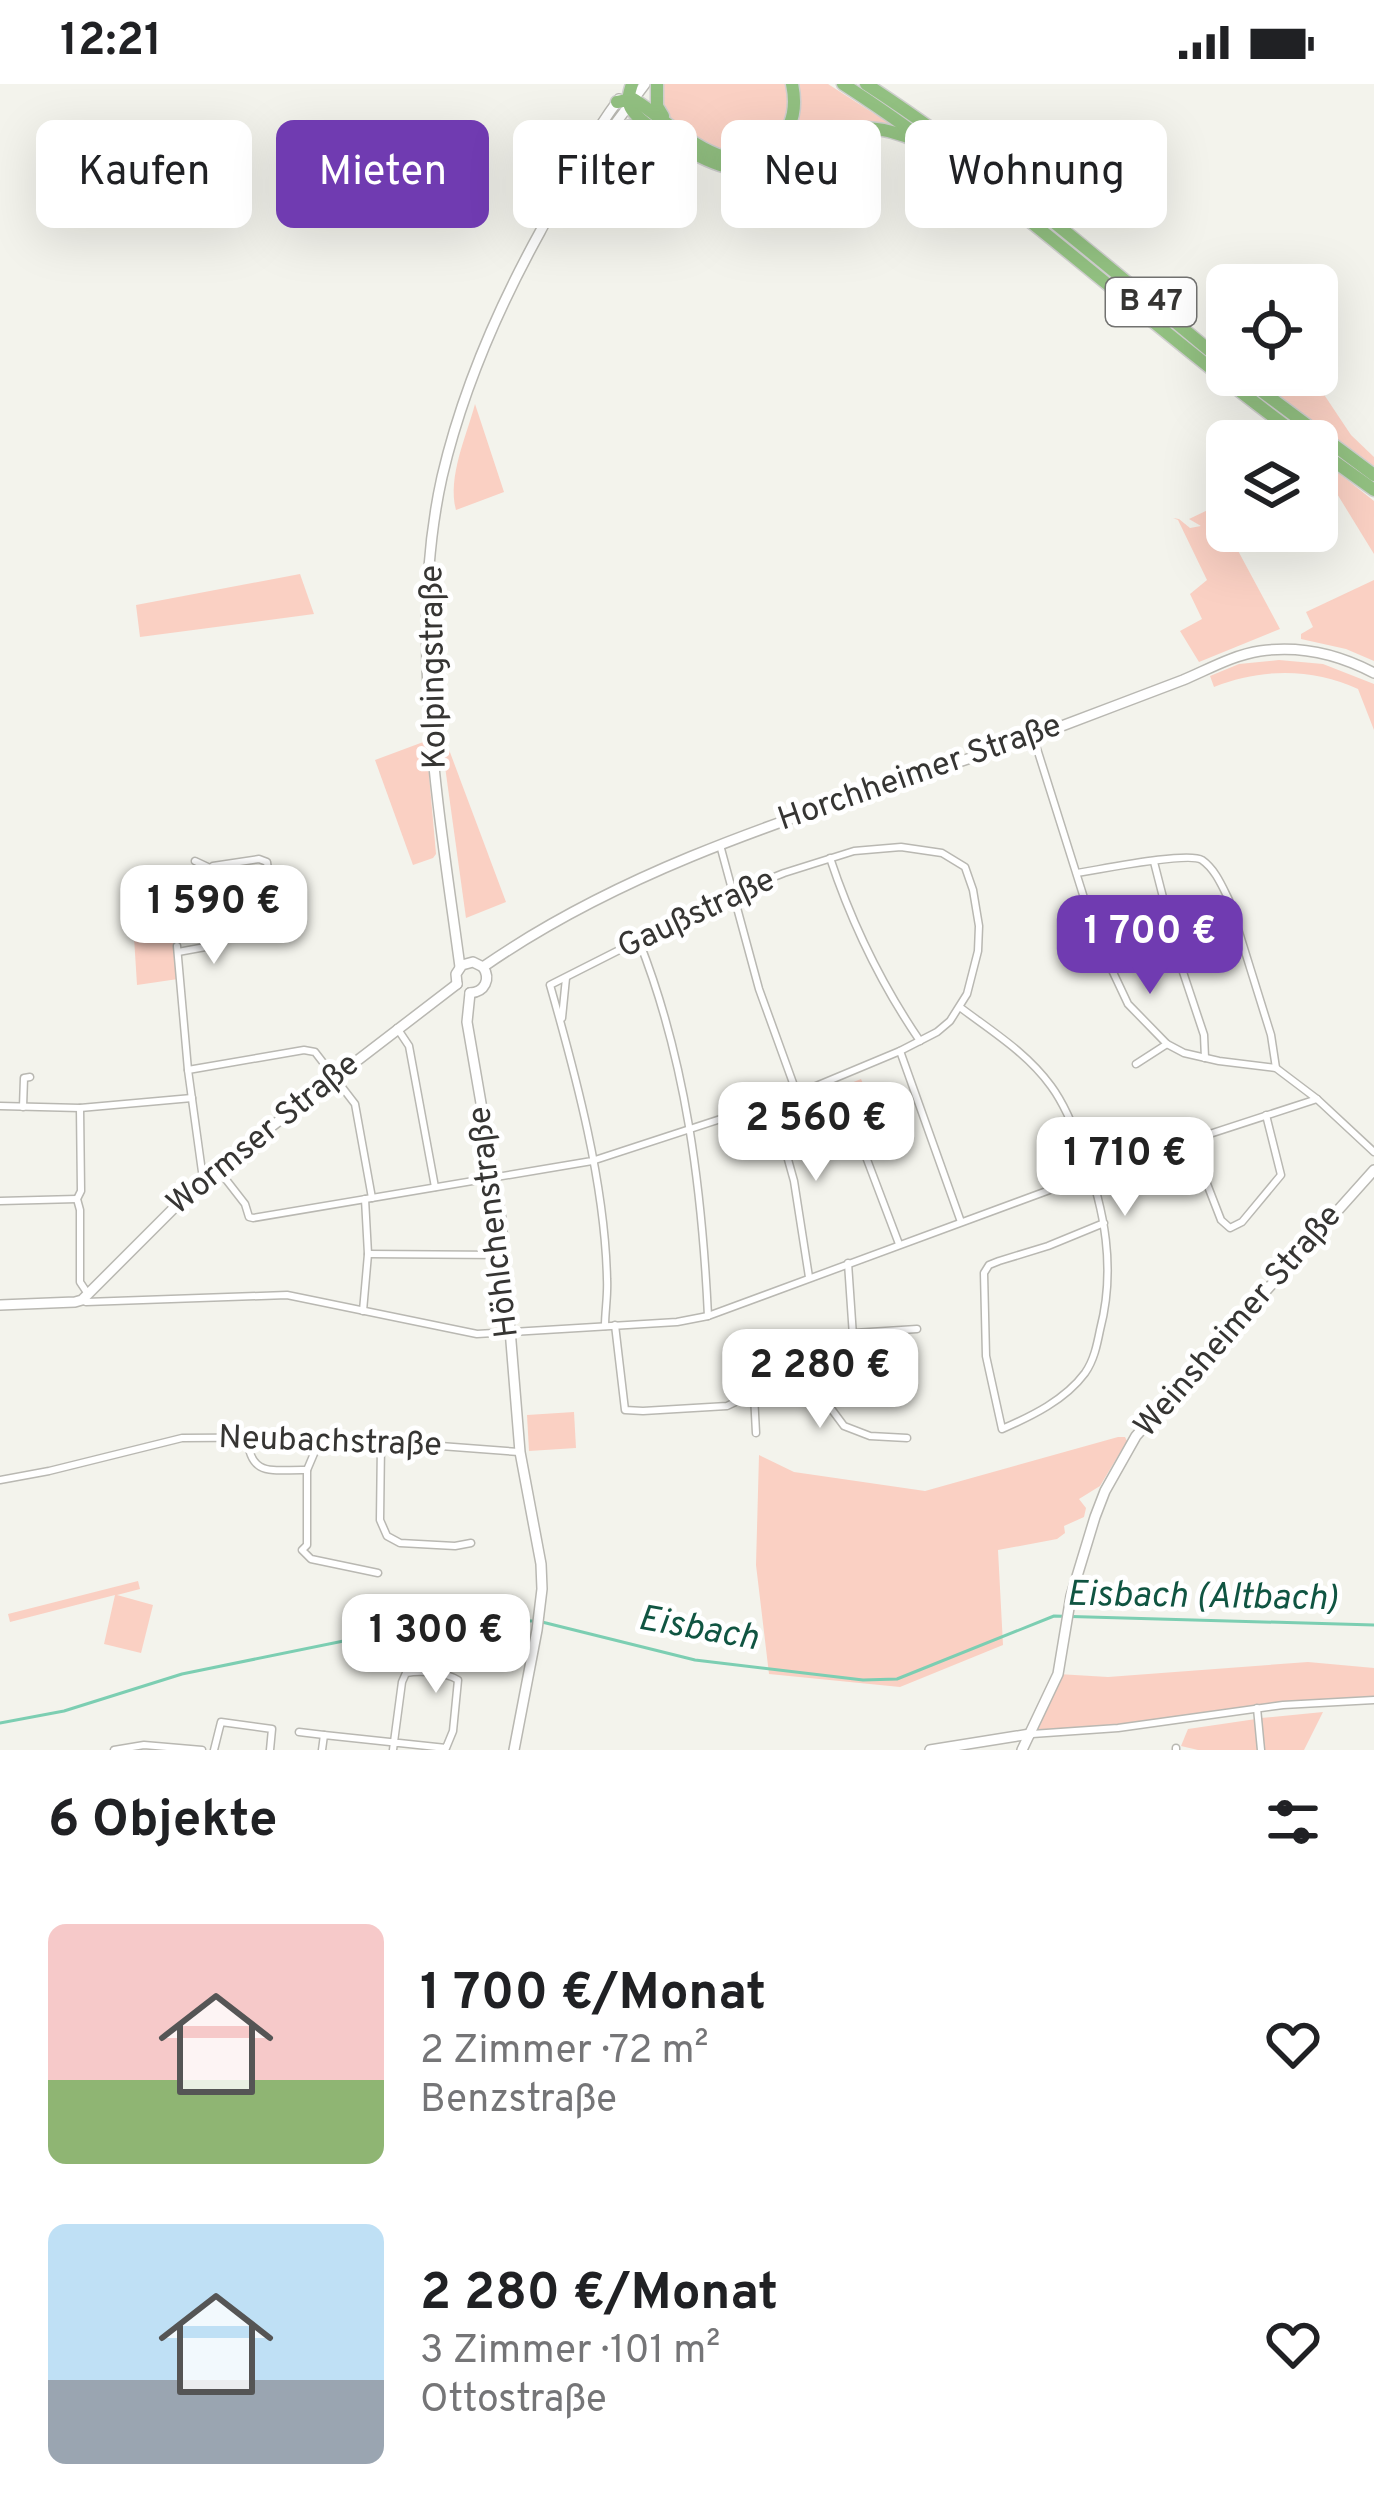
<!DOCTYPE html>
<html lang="de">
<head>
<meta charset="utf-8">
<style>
	body { margin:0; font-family:Overpass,sans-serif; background:#f6f6f6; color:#202124; height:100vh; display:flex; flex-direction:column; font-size:45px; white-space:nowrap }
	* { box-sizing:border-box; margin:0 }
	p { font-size:39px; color:#757577 }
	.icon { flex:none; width:66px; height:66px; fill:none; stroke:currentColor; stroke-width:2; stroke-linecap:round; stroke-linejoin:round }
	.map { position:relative; height:1666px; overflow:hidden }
	.details { display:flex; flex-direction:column; background:#fff; flex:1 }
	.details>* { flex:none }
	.guide { position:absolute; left:36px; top:36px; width:1302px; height:108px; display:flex; gap:24px }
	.tools { position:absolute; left:1206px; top:180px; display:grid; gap:24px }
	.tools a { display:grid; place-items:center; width:132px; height:132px; border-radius:18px; background:#fff; box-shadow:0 12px 48px #0002; font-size:60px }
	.price { position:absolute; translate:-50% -102px; padding:0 27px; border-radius:24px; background:#fff; color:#222; font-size:39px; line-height:78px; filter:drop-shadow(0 3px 6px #0008) }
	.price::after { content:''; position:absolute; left:50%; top:72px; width:36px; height:27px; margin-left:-18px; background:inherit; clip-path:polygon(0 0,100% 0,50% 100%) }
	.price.current { background:#703bb1; color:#fff }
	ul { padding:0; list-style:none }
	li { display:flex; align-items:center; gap:36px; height:300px; padding:0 48px }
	li span { display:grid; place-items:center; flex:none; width:336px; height:240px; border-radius:18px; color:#555 }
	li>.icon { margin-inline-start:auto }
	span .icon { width:144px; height:144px; fill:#fffc; stroke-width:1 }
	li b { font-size:51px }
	h2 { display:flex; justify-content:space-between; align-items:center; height:144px; padding:0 48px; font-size:51px }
	.pill { padding:0 42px; border-radius:18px; background:#fff; box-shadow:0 12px 48px #0002; font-size:42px; line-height:108px }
	.pill.current { background:#703bb1; color:#fff }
	.status { display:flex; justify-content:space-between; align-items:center; height:84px; padding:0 60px; background:#fff; direction:ltr }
	.status svg { height:33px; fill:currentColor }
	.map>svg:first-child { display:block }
	.green { fill:#fad0c3 }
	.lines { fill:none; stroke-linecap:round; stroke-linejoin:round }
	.stream { stroke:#7cceb2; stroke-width:3 }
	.street-casing { stroke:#b9b8b2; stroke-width:9 }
	.secondary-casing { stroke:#b9b8b2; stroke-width:12 }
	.highway-casing { stroke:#cfcfce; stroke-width:15 }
	.street { stroke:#fff; stroke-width:6 }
	.secondary { stroke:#fff; stroke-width:9 }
	.highway { stroke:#92c081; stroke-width:12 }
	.labels { text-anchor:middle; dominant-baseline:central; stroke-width:10; stroke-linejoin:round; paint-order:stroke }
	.shield { fill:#fff; stroke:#727270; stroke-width:3 }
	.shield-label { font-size:30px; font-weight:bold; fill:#363533 }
	.street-label { font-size:33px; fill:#363533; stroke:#fff }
	.water-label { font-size:36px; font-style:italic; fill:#105542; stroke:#fff }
</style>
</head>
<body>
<div class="status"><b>12:21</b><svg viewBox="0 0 49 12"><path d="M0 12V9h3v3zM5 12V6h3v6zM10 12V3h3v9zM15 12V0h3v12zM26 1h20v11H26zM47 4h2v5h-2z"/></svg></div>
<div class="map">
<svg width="1374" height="1666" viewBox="0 0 1374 1666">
	<rect width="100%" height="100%" fill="#f3f3ec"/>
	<!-- green -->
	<g class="green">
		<polygon points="660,0 787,0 790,26 782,47 759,66 738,71 709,64 671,36 661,19"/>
		<path d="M 798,0 L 828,0 L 898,45 C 849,41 819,38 776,69 L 800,22 Z"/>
		<polygon points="1282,291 1311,291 1351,351 1374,373 1374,385 1269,308"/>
		<path d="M 475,320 L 504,408 L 456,426 C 447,393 467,351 475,320 Z"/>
		<polygon points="1317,372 1374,417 1374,470 1331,400 1317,390"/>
		<polygon points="1227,403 1227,428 1221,435 1280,545 1199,578 1180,547 1202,535 1190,510 1207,496 1178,436 1173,434 1179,435 1190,444 1201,442 1189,435 1212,424"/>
		<polygon points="300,490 314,530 140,553 136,521"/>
		<polygon points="1374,496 1374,577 1346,565 1301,555 1301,550 1313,543 1306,528"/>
		<path d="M 1279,576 L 1323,580 L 1374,600 L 1374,646 L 1358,605 C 1313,584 1261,584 1214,603 L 1210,592 L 1239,580 Z"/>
		<polygon points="445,655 506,818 466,834 443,668"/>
		<polygon points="426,657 436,770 433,774 413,781 375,676"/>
		<polygon points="160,787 165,791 178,895 137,901 130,788"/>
		<polygon points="861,995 881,1044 838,1061 818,1012"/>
		<polygon points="574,1328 576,1364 529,1367 527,1331"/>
		<polygon points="1118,1353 1125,1353 1127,1357 1100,1402 1079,1415 1086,1424 1084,1433 1064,1442 1065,1449 1057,1455 998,1466 1003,1561 900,1603 769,1590 756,1481 759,1371 794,1388 925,1407"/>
		<polygon points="138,1497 140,1505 117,1511 153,1521 141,1569 104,1560 115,1511 10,1538 8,1530"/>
		<polygon points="1308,1578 1374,1584 1374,1616 1332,1617 1118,1644 1030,1650 1058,1590 1108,1593"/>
		<polygon points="1323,1628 1304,1666 1263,1666 1261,1634"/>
		<polygon points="1256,1635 1258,1666 1198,1666 1181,1662 1188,1645"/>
	</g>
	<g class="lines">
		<!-- stream -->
		<g class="stream">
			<polyline points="542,1538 695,1576 863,1596 897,1595 1054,1532 1374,1541"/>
			<polyline points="0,1639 64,1627 182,1590 373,1551 476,1535 532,1537"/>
		</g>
		<!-- street casing -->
		<g class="street-casing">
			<g id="street">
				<polyline points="1033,652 1096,852 1128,920 1167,960 1184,969 1219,977 1276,984 1317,1015 1374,1068"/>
				<polyline points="720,761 759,905 797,1010"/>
				<path d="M 830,774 C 852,840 881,900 920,957"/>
				<polygon points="259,775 267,778 275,843 271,847 218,853 215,849 209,785 213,782"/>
				<polyline points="195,777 210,784"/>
				<polyline points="1154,778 1179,876 1204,951 1205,974"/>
				<path d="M 1077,789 C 1098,786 1188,767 1202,776 C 1215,785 1222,802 1229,816 L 1271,951 L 1276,984"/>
				<path d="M 639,857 C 686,976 702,1105 708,1232"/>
				<polyline points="177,862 188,986 203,1095"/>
				<polyline points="178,868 211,862 220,854"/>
				<path d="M 961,924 C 993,948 1027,969 1051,1002 C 1065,1021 1074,1045 1083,1067 C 1105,1126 1116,1185 1100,1246 C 1097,1261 1094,1276 1085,1289 C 1065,1316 1032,1332 1002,1345 L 986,1272 L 984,1189 L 989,1181 L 999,1177 L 1048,1162 L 1104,1139"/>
				<polyline points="562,934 566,894"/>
				<polyline points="397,944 409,962 435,1103"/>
				<polyline points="900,967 961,1138"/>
				<polyline points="1136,980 1167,960"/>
				<polyline points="188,986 304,966 315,968 355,1020 372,1114"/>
				<polyline points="772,1018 794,1097 809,1193"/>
				<polyline points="0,1022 80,1024 192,1014"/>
				<polyline points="23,1023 24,994 30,993"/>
				<polyline points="80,1024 81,1107 77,1115 80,1126 80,1198 88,1210"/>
				<polyline points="1190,1056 1221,1136 1230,1144 1242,1138 1281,1091 1266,1031"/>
				<polyline points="863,1065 899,1160"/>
				<path d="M 217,1084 L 245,1120 L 249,1133 L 253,1134 L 592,1077 L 797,1010 L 900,967 L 937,948 L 950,937 L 967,910 L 978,867 L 979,842 L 973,806 L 965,783 L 942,769 L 901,763 L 854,767 L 784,789 L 722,814 L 550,901 C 576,992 605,1100 607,1195 C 608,1211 605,1227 605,1242"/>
				<polyline points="0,1117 77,1115"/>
				<polyline points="368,1170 502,1171"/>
				<polyline points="82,1216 86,1218 287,1211 477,1250 677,1238 708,1232 1139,1073 1317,1015"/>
				<polyline points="363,1227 368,1170 365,1115"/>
				<polyline points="615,1241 625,1326 643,1327 727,1322 748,1312 811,1304 818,1300 853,1252 848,1179"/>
				<polyline points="854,1249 917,1245"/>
				<polyline points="786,1267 805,1266 829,1284"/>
				<polyline points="815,1303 844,1342 870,1352 907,1354"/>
				<polyline points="754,1311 756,1349"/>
				<path d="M 247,1352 C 250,1395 273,1385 307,1386"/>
				<polyline points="321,1353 307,1386 307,1461 302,1466 311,1475 378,1489"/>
				<polyline points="381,1359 380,1436 387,1452 400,1459 455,1462 471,1459"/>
				<polyline points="0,1396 49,1387 182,1354 321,1353 519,1368"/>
				<polyline points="1257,1624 1261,1666"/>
				<polyline points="299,1648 324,1651"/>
				<polyline points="1032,1650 1118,1644 1283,1621 1374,1616"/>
				<polyline points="114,1666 144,1661 202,1666"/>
				<polyline points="214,1666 221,1638 272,1645 270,1666"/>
				<path d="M 322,1666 L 324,1651 L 446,1664 L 453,1647 L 458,1596 C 445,1588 421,1586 406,1589 L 402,1598 L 394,1658 L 393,1666"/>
				<polyline points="1176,1666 1176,1664"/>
			</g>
		</g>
		<!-- secondary casing -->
		<g class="secondary-casing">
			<g id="secondary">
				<polyline points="576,92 645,0"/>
				<path d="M 460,883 C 439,726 407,550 442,393 C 462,307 497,226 540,148 C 564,103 588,57 619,15"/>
				<path d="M 483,883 C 653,765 854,717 1046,648 C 1092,631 1137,613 1183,596 C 1207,586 1233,571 1260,567 C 1301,561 1338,570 1374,589"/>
				<polyline points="457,900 456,890 462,881 473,878 483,883"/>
				<polyline points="470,909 467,938 501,1135 520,1368 541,1480 542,1505 537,1546 514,1666"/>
				<path d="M 470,909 C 485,908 491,895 483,883"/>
				<polyline points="0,1221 75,1218 82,1216 203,1095 457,900"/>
				<polyline points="930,1666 1030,1650"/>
				<polyline points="1022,1666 1058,1590 1071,1512 1095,1433 1105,1407 1136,1352 1374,1086"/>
			</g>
		</g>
		<!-- highway casing -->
		<g class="highway-casing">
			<g id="highway">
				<path d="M 632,0 C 629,10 626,17 632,26 C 645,45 713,84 735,84 C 754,84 771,75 788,67 C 835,43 869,34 919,58"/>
				<polyline points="657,0 657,22 663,32"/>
				<path d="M 843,0 C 1007,106 1148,242 1306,357"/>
				<path d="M 866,0 C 994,83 1109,184 1227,281"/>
				<path d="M 617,18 L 633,15 C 673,39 726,103 774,61 C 793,45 797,23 792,0"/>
				<path d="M 601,58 C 617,45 630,38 651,42"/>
				<polyline points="1240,291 1374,391"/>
				<polyline points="1317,365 1374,406"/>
			</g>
		</g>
		<!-- street -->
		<use href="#street" class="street"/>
		<!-- secondary -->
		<use href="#secondary" class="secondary"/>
		<!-- highway -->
		<use href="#highway" class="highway"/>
	</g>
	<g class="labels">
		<!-- shield labels -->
		<rect class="shield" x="1106" y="194" width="90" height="48" rx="9"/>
		<g class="shield-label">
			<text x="1151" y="218">B 47</text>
		</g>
		<!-- street labels -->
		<g class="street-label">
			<text transform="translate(435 583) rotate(-91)">Kolpingstraße</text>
			<text transform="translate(920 690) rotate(-19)">Horchheimer Straße</text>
			<text transform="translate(697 831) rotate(-25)">Gaußstraße</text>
			<text transform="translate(264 1051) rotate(-39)">Wormser Straße</text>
			<text transform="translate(495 1138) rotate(-97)">Höhlchenstraße</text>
			<text transform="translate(1239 1238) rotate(-49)">Weinsheimer Straße</text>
			<text transform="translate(330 1359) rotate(2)">Neubachstraße</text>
		</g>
		<!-- water labels -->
		<g class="water-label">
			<text transform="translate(1202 1514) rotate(1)">Eisbach (Altbach)</text>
			<text transform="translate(698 1546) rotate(10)">Eisbach</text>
		</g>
	</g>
</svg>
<div class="tools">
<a><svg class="icon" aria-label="locate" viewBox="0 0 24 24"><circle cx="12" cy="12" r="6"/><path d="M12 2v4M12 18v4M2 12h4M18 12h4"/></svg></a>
<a><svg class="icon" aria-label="layers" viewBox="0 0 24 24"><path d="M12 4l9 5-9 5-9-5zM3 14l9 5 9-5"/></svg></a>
</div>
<b class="price" style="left:214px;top:883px">1 590 €</b>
<b class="price current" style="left:1150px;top:913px">1 700 €</b>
<b class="price" style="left:816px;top:1100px">2 560 €</b>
<b class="price" style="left:1125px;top:1135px">1 710 €</b>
<b class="price" style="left:820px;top:1347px">2 280 €</b>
<b class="price" style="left:436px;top:1612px">1 300 €</b>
<div class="guide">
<a class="pill">Kaufen</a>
<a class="pill current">Mieten</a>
<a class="pill">Filter</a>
<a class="pill">Neu</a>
<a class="pill">Wohnung</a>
</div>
</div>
<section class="details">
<h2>6 Objekte<svg class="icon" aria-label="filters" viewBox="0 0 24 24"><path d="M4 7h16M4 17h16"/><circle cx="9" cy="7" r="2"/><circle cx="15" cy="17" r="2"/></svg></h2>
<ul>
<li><span style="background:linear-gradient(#f6c9c9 65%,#8fb573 0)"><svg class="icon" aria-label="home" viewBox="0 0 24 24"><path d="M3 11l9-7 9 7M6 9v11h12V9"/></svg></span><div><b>1 700 €/Monat</b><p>2 Zimmer · 72 m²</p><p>Benzstraße</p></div><svg class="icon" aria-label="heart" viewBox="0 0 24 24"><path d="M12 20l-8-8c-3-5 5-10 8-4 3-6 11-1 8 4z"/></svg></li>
<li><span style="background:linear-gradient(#bfe0f5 65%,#9aa5b1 0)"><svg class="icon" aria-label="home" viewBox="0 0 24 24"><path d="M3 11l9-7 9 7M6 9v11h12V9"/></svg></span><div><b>2 280 €/Monat</b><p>3 Zimmer · 101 m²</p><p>Ottostraße</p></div><svg class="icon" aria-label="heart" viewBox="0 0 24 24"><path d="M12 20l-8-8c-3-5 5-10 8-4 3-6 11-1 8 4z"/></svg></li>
</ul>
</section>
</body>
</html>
